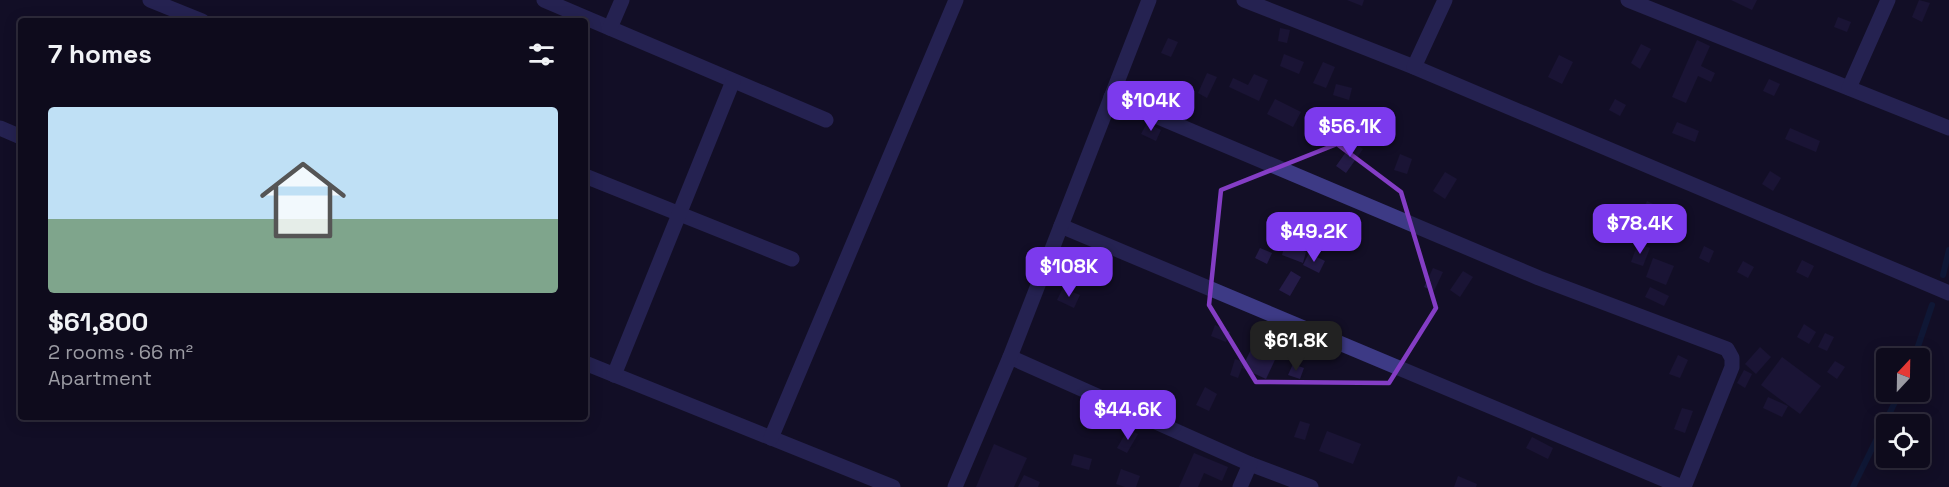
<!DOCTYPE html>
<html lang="en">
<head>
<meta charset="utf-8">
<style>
	body { margin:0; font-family:"Space Grotesk",sans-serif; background:#171425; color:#f1f3f6; height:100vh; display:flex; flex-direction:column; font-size:22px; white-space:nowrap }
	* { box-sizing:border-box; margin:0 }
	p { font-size:20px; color:#9b9ba3 }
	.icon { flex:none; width:33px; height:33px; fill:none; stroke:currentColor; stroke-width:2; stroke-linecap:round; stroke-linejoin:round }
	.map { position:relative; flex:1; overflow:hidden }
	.panel { position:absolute; left:18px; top:18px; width:570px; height:402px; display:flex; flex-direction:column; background:#0e0b1c; border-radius:6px; box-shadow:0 3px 15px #0003,0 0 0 2px #2e2b3b }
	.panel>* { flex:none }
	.needle { width:39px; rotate:22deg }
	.tools { position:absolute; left:1876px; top:348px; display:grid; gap:12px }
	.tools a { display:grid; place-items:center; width:54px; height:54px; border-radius:6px; background:#0e0b1c; box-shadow:0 3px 15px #0003,0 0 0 2px #2e2b3b; font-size:30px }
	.price { position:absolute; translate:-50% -51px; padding:0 14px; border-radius:12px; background:#7c3aed; color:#fff; font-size:20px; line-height:39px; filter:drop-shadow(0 2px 3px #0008) }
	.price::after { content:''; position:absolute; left:50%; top:36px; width:18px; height:14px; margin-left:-9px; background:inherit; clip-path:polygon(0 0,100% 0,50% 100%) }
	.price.active { background:#222; color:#fff }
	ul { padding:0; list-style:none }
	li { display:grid; align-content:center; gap:12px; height:318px; padding:0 30px }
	li span { display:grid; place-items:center; height:186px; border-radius:6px; color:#555 }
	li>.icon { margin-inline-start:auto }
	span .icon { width:108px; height:108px; fill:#fffc; stroke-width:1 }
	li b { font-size:26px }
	h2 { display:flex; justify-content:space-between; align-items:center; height:72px; padding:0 30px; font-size:26px }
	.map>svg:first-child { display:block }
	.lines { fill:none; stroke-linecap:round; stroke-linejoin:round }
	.stream { stroke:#0c2248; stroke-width:6 }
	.building { fill:#241b47 }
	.minor { stroke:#3d3a85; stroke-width:15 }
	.marked { fill:none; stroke:#843dc5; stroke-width:4.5; stroke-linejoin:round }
</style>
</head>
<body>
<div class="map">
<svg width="1949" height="487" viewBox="0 0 1949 487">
	<rect width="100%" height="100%" fill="#130f26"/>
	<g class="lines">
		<!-- stream -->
		<g class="stream">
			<polyline points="1943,275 1949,250"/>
			<polyline points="1914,358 1932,305"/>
			<polyline points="1853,487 1900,392"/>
		</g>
	</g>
	<!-- building -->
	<g class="building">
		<polygon points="1347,0 1364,0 1362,6"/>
		<polygon points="1731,0 1757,0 1752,10"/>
		<polygon points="1919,0 1930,3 1922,22 1912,17"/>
		<polygon points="1838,17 1851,22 1847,32 1834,27"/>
		<polygon points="1280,28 1290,30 1287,43 1278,41"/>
		<polygon points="1168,38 1178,42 1171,57 1161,53"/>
		<polygon points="1697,40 1710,46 1701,66 1715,73 1711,82 1698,76 1686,103 1672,97"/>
		<polygon points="1641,44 1651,49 1640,69 1631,63"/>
		<polygon points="1284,54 1304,62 1299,74 1280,66"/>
		<polygon points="1559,55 1573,62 1562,84 1548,77"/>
		<polygon points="1323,62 1335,67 1326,88 1313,83"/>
		<polygon points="1207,73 1217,77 1207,98 1198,93"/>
		<polygon points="1254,74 1268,80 1259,101 1229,87 1233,78 1248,85"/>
		<polygon points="1769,79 1780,84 1774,96 1763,91"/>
		<polygon points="1336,84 1352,88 1349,100 1333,95"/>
		<polygon points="1275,99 1301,112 1293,127 1267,114"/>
		<polygon points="1615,99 1626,105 1620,116 1609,110"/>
		<polygon points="1339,122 1366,133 1363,139 1336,129"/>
		<polygon points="1677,122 1699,131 1695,142 1672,133"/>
		<polygon points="1147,123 1161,130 1156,141 1141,134"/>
		<polygon points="1790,128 1820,141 1816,152 1785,139"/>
		<polygon points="1353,142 1363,149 1346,173 1336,166"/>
		<polygon points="1400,154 1412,159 1407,174 1394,170"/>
		<polygon points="1770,171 1781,178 1773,191 1762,184"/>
		<polygon points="1445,172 1457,179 1445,199 1433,191"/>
		<polygon points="1647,201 1669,212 1662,225 1641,214"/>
		<polygon points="1638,243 1650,248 1643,266 1631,262"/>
		<polygon points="1285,244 1306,252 1303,263 1282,255"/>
		<polygon points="1704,246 1714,251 1709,263 1699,258"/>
		<polygon points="1260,248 1272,253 1267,264 1255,258"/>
		<polygon points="1077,252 1090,258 1080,281 1067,275"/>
		<polygon points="1309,253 1325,261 1319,273 1303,265"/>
		<polygon points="1653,258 1674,266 1666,285 1646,277"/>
		<polygon points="1802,260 1814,266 1808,278 1796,272"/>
		<polygon points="1743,261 1754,267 1748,278 1737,272"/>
		<polygon points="1433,268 1443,272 1434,291 1424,287"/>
		<polygon points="1291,271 1301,277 1290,296 1279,290"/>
		<polygon points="1463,271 1473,277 1460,297 1450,290"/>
		<polygon points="1650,287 1669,296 1664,306 1645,297"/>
		<polygon points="1063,288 1080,295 1074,308 1057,300"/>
		<polygon points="1804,324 1816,332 1809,344 1797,337"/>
		<polygon points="1215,325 1230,332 1226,342 1211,336"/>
		<polygon points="1825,333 1834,337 1827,351 1818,347"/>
		<polygon points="1257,337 1281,347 1266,379 1242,368"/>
		<polygon points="1286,341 1308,346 1304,359 1282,354"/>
		<polygon points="1760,347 1771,357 1756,374 1745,364"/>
		<polygon points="1678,355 1688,360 1680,378 1669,374"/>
		<polygon points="1782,357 1821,386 1800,414 1761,385"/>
		<polygon points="1235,359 1244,362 1238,378 1230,375"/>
		<polygon points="1835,361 1845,367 1837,379 1827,372"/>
		<polygon points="1293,364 1304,368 1300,379 1288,375"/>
		<polygon points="1744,370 1752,374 1745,388 1737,383"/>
		<polygon points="1205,387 1217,394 1209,411 1196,405"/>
		<polygon points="1768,397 1788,406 1782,417 1763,408"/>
		<polygon points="1682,408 1693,411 1685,433 1674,429"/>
		<polygon points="1300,421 1310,424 1305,440 1294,437"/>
		<polygon points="1128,429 1138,434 1127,453 1117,448"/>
		<polygon points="1327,431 1361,444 1353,464 1319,451"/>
		<polygon points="1532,437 1553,448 1548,459 1526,448"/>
		<polygon points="994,444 1027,458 1014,487 976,487"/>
		<polygon points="1194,453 1228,467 1222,481 1204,473 1198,487 1179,487"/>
		<polygon points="1074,454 1092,459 1089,470 1071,465"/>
		<polygon points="1121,469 1140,476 1136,487 1125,487 1116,484"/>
		<polygon points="1024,475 1040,482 1038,487 1018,487"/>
		<polygon points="1458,476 1477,484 1476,487 1454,487"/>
	</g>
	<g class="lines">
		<!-- minor -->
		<g class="minor">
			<polyline points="150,0 202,21"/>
			<polyline points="544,0 826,120"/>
			<polyline points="1244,0 1414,67 1949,293"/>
			<polyline points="1628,0 1949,128"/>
			<polyline points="610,28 622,0"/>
			<polyline points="1414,67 1445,0"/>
			<polyline points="1849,88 1888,0"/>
			<polyline points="1111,97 1539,278 1727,349 1732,358 1732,367 1684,487"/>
			<polyline points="0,128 21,137"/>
			<polyline points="585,176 792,259"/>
			<polyline points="1061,226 1682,487"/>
			<polyline points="1010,357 1250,464 1311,487"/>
			<polyline points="585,363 893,487"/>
			<polyline points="614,375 733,81"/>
			<polyline points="771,438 956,0"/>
			<polyline points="955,487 1010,357 1149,0"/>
			<polyline points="1240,487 1250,464"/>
		</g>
	</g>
	<!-- marked area -->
	<path d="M0 0H1949V487H0ZM 1337,144 L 1401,192 L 1436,308 L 1389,383 L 1256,382 L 1209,305 L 1221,190 Z" fill="#130f26" fill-opacity=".55" fill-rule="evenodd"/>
	<path class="marked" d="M 1337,144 L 1401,192 L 1436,308 L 1389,383 L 1256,382 L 1209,305 L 1221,190 Z"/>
</svg>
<div class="tools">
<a><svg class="needle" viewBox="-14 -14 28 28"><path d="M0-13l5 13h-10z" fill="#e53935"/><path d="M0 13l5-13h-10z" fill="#9b9ba3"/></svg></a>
<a><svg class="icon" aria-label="locate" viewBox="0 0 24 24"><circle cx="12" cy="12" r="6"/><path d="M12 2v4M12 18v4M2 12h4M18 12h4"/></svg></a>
</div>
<b class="price" style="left:1151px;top:132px">$104K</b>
<b class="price" style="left:1350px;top:158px">$56.1K</b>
<b class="price" style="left:1640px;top:255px">$78.4K</b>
<b class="price" style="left:1314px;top:263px">$49.2K</b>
<b class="price" style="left:1069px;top:298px">$108K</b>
<b class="price active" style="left:1296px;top:372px">$61.8K</b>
<b class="price" style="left:1128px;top:441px">$44.6K</b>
<section class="panel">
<h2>7 homes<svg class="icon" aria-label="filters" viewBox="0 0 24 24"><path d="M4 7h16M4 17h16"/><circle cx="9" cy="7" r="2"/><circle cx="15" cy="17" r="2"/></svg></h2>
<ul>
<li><span style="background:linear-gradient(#bfe0f5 60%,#7fa58c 0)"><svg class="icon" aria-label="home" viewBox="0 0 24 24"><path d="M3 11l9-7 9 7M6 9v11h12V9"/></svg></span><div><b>$61,800</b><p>2 rooms · 66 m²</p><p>Apartment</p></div></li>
</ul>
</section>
</div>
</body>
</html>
